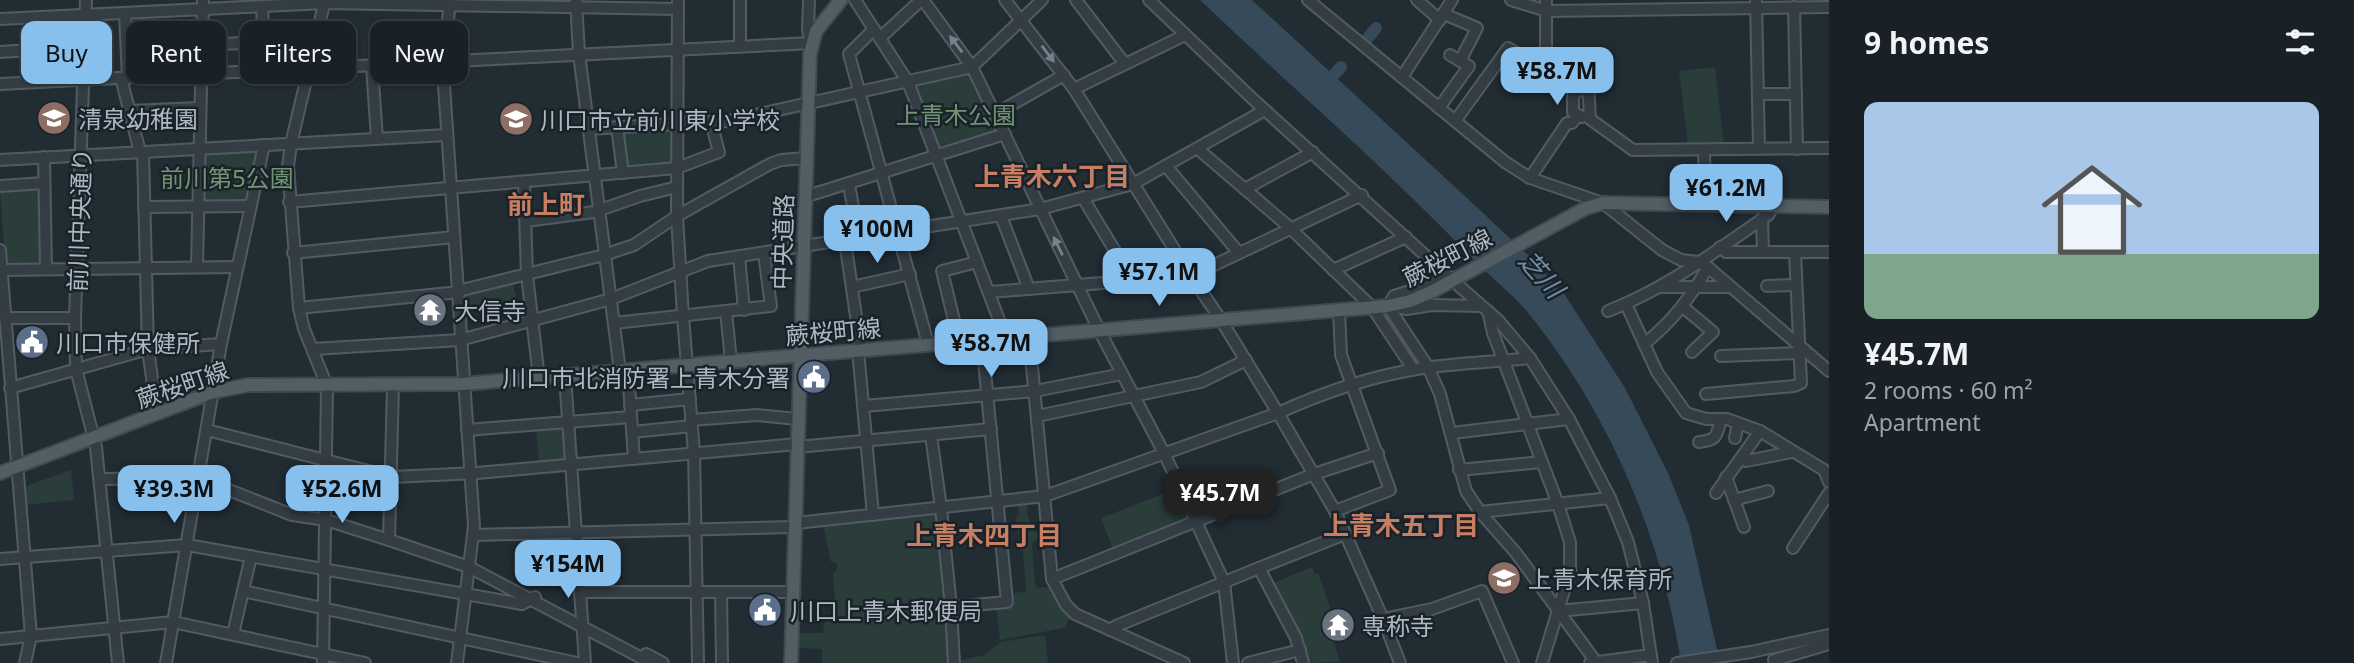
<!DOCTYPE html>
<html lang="en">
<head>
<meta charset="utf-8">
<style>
	body { margin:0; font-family:"Noto Sans","Noto Sans JP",sans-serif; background:#22292e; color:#f1f3f6; height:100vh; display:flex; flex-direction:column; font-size:26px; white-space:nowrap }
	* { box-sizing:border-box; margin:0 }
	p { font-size:23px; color:#9fa3a7 }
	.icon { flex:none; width:38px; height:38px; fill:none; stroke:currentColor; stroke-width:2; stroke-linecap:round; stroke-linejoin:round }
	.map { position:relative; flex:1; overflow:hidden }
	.drawer { display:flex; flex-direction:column; background:#192126; width:525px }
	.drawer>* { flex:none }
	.hud { position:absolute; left:21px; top:21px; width:665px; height:63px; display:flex; gap:14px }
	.price { position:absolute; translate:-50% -60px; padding:0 16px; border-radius:14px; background:#87bfed; color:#111; font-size:23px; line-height:46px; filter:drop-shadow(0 2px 4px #0008) }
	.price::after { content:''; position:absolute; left:50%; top:42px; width:21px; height:16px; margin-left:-10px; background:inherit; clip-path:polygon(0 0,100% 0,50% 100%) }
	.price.on { background:#222; color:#fff }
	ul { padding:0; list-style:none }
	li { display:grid; align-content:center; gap:14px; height:371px; padding:0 35px }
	li span { display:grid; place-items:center; height:217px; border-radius:14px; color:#555 }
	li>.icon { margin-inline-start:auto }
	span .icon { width:126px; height:126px; fill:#fffc; stroke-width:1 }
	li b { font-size:30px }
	h2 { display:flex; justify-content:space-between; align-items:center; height:84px; padding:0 35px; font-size:30px }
	.pill { padding:0 24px; border-radius:14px; background:#192126; box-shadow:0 2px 5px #0004,0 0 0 2px #373e43; font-size:24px; line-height:63px }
	.pill.on { background:#87bfed; color:#111 }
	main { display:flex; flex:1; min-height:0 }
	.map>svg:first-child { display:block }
	.green { fill:#2a3d3a }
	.water { fill:#364a59 }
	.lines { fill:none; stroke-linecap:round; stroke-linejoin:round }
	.river { stroke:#364a59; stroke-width:12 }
	.minor-casing { stroke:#515b62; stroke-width:14 }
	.major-casing { stroke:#404951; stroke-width:16 }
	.minor { stroke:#343d44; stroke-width:10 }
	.major { stroke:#525d64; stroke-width:12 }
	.oneway { fill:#778189 }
	.labels { text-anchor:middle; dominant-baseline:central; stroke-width:5; stroke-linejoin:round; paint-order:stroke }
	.park-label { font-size:24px; fill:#709572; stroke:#192229 }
	.poi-label { font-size:24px; fill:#aeb8c1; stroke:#192229; text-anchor:start }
	.street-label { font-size:24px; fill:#aeb8c1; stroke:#192229 }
	.neighbourhood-label { font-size:26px; font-weight:bold; fill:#c87e62; stroke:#192229 }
	.water-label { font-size:26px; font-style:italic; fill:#718ea3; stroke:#192229 }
</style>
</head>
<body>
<main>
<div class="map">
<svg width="1829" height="663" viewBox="0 0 1829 663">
	<rect width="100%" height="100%" fill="#212c33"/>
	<!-- green -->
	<g class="green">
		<polygon points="1715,67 1724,145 1688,145 1679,71"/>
		<polygon points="969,73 997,131 943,151 938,149 915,87 918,83"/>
		<polygon points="674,128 674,164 627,170 621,130"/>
		<polygon points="256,149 259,153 250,200 246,203 203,203 203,152"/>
		<polygon points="40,185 42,262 39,265 8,265 5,263 0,188"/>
		<polygon points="512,281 518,303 496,308 497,315 482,318 479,307 463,310 461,298 465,294"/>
		<polygon points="560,425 565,428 567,456 564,460 539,462 536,427"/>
		<polygon points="71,470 74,500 25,505 23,487"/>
		<polygon points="1175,489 1188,518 1187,521 1113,550 1101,518"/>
		<polygon points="1027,503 1028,517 1039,536 1032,544 1035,585 1038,588 1052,586 1053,593 1072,616 1064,628 1000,640 996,606 1010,594 1026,591 1023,551 1020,549 1016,517 1019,516 1017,504"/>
		<polygon points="934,513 939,516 952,663 822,663 822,649 797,648 797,633 823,633 824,623 836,616 833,574 837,570 837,563 831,562 823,524"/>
		<polygon points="1312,567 1315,574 1318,573 1331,610 1324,612 1340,662 1306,663 1271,584"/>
		<polygon points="1045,635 1048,663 957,663 957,661 984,655 1001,642"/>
	</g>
	<!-- water -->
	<path class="water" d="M 1200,0 L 1252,0 L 1468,199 L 1528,255 L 1565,295 L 1625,388 L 1668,473 L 1689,525 L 1720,663 L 1681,663 C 1662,537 1609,413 1529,314 C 1512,293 1490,277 1472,258 C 1386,168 1290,86 1200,0 Z"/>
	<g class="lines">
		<!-- river -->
		<g class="river">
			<polyline points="1367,39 1376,28"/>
			<polyline points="1323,87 1341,67"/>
		</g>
		<!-- minor casing -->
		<g class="minor-casing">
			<g id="minor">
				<polyline points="86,0 75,318 76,369 96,447 118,663"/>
				<polyline points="450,0 443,70 474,526 457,663"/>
				<polyline points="576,0 579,54 620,371"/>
				<polyline points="678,0 677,216 683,316 694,453 698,663"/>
				<polyline points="740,0 740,46"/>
				<polyline points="809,0 808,30 809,35 813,37"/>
				<polyline points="855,0 908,82 1006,338"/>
				<polyline points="923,0 972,67 1099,330 1164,453 1224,582 1233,663"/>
				<polyline points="1005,0 1074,89 1191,276 1221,320 1278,413 1335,511 1383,619 1400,663"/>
				<polyline points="1076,0 1125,64"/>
				<polyline points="1149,0 1256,102 1448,276"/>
				<polyline points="1308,0 1505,162 1530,178 1603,203 1662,250 1681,260 1698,262 1709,268 1829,371"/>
				<polyline points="1417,0 1440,20"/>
				<polyline points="1511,0 1547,11 1829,7"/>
				<polyline points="1546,0 1546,54 1588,80 1590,119 1633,150 1829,148"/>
				<polyline points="1756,0 1759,149"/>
				<polyline points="262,6 265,71"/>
				<polyline points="1794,7 1797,149"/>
				<polyline points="125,13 128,78"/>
				<polyline points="1444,14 1477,28 1460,61"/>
				<polyline points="30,18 33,82"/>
				<polyline points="0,19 325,3 678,9"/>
				<polyline points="874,29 849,54 928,344"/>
				<polyline points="880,38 921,0"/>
				<polyline points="127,49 263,42"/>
				<polyline points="0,52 31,50"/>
				<polyline points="372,66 377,139"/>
				<polyline points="1402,77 1452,0"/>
				<polyline points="121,78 140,152"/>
				<polyline points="0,84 812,43"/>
				<polyline points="1074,89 1185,35"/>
				<polyline points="1758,94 1796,94"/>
				<polyline points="1439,108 1469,66 1450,55"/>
				<polyline points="129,111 200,108"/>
				<polyline points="995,114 1064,75"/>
				<polyline points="1582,117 1573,112 1573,94 1590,86"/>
				<polyline points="1455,121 1508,48 1537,65"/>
				<polyline points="617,127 623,173"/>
				<polyline points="588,129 728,121 972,67 1042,0"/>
				<polyline points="1198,149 1288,226 1372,307 1413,369"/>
				<polyline points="1704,150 1705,203"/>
				<polyline points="143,152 148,349 157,414"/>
				<polyline points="44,157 46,268"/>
				<polyline points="0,160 447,135"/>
				<polyline points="1166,166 1239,253"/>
				<polyline points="1530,178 1567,123 1572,123 1578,115"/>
				<polyline points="524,183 527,275 539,378"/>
				<polyline points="849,185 859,239"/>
				<polyline points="0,186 44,183"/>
				<polyline points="1245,189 1313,152"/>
				<polyline points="804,197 1005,134"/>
				<polyline points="1083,198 1132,279"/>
				<polyline points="289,202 677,168 719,152 711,122"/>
				<polyline points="144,207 251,206"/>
				<polyline points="1001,216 1029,289"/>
				<polyline points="1762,219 1763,252"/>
				<polyline points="526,221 594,212 640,196 677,187"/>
				<polyline points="845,241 861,350"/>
				<polyline points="1720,247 1726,252 1829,252"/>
				<polyline points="0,250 31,636 25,663"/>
				<polyline points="293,253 454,237"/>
				<polyline points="739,256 744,310"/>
				<polyline points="197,267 203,0"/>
				<polyline points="2,270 237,267"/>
				<polyline points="1333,270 1406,237"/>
				<polyline points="1445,273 1422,287 1394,296 1388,306 1407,309 1432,305 1480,306"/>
				<polyline points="1459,286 1498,320 1530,358 1569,419 1610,498 1628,542 1643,603 1652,663"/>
				<polyline points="1767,286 1796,285"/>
				<polyline points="852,287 910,274"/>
				<polyline points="1660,287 1731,287"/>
				<polyline points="989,292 1191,276 1362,195"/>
				<polyline points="1626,304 1657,372 1686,413 1706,419 1727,419 1760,431 1824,470 1829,482"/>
				<polyline points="1388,306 1428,367 1440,394 1466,491 1480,512 1516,553 1596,662"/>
				<polyline points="1683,307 1713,332 1692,352"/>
				<polyline points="299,308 450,293 604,255 634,245 677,216 770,164 781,160 806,158"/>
				<polyline points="726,311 731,361"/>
				<polyline points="1488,311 1493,333 1558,504 1570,542 1570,571 1542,663"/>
				<path d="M 1608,311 C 1666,289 1717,250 1768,215 L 1774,206"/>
				<polyline points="5,318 75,318"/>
				<polyline points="614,323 771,306 764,253"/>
				<polyline points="1029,335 1052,579 1066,605 1075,614 1184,663"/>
				<polyline points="959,341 942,271 977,262"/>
				<path d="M 1644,344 C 1672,322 1690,298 1708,267"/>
				<polyline points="313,349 460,340 611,299 708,261 1040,209 1133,184 1265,110"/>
				<polyline points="858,350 873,515"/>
				<polyline points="1721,356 1798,353"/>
				<polyline points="628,370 634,459"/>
				<polyline points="565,376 585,663"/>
				<polyline points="10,388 148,349 221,344"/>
				<polyline points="1706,394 1794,386 1801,383 1795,252"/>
				<polyline points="630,405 690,399"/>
				<polyline points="864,406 1035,391 1122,374"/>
				<polyline points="1037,416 1201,382 1246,360"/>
				<polyline points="691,420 757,415 797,419"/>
				<polyline points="207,430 392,477 477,473 797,444"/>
				<polyline points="467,430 631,417"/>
				<polyline points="632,432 692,426"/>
				<polyline points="1452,433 1569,419"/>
				<polyline points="931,435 941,508 951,607 1007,602 982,340"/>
				<polyline points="1735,438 1738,423"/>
				<path d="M 1699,442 C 1718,440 1716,436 1721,419"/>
				<polyline points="797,447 991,429"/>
				<polyline points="1740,459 1746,461 1792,452"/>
				<polyline points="1459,470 1541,462"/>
				<polyline points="1726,477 1744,527"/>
				<polyline points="100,479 199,478 292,515 326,520 389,540 469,567 651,663"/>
				<polyline points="1716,493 1760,431"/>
				<polyline points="1734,500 1768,491"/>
				<polyline points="1335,511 1390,490 1341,355 1339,310"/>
				<polyline points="1480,512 1610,498"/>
				<path d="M 796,523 L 1045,496 L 1278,413 C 1322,393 1369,377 1417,369 C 1454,363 1493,362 1530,358"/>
				<polyline points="474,535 795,527"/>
				<polyline points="389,540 393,386"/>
				<polyline points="1793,548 1829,493"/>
				<polyline points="0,559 187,545 522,604 535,597"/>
				<polyline points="1259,568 1345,534"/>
				<polyline points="1052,579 1314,474 1378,453"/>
				<polyline points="243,591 577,663"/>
				<polyline points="580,592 792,592"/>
				<polyline points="721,592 722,663"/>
				<polyline points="951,607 954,663"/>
				<polyline points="1558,611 1643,603"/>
				<polyline points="1383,619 1432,609 1482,591 1513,663"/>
				<polyline points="1110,630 1116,626 1259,568 1296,638 1303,663"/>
				<polyline points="233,634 251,556"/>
				<polyline points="0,639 173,622 365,663"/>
				<polyline points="646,654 663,663"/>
				<polyline points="166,663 221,344 264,145"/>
				<polyline points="323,663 327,386 304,329 299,308 288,166 291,144 325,0"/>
				<polyline points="1248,663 1300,650"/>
				<polyline points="1590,663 1651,655"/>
				<polyline points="1677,663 1751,652 1829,635"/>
				<polyline points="1775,663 1774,660 1829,644"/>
			</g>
		</g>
		<!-- major casing -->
		<g class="major-casing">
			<g id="major">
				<polyline points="0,473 213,392 248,385 463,384 1388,306 1410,301 1433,291 1586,208 1603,203 1829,207"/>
				<polyline points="791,663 810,54 816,31 841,0"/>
			</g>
		</g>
		<!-- minor -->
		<use href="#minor" class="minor"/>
		<!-- major -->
		<use href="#major" class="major"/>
	</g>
	<!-- one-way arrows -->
	<defs><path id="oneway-solid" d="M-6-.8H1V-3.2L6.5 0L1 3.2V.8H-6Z" transform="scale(1.75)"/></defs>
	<g class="oneway">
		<use href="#oneway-solid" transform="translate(956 44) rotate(-127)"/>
		<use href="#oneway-solid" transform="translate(1048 54) rotate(53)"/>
		<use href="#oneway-solid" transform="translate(1058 246) rotate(-116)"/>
	</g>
	<!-- icons -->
	<defs>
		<g id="school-disc" transform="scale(1.75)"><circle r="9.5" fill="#8d6e63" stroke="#192229"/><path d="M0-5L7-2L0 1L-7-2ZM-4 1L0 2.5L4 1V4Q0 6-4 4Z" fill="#fff"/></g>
		<g id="temple-disc" transform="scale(1.75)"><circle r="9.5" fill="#6b7280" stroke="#192229"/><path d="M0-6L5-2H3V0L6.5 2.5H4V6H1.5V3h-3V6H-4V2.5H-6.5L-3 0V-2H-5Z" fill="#fff"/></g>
		<g id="civic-disc" transform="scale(1.75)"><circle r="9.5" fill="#5c6f8a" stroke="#192229"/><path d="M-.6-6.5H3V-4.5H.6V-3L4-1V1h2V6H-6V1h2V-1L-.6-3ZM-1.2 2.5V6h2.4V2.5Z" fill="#fff"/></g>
	</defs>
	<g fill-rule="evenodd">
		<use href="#school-disc" x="54" y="118"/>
		<use href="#school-disc" x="516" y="119"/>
		<use href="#temple-disc" x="430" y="310"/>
		<use href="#civic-disc" x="32" y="342"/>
		<use href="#civic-disc" x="814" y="377"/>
		<use href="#school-disc" x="1504" y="578"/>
		<use href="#civic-disc" x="765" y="610"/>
		<use href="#temple-disc" x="1338" y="625"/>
	</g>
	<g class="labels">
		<!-- park labels -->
		<g class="park-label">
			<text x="956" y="114">上青木公園</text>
			<text x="227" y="177">前川第5公園</text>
		</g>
		<!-- poi labels -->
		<g class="poi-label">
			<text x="78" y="118">清泉幼稚園</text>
			<text x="540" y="119">川口市立前川東小学校</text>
			<text x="454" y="310">大信寺</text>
			<text x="56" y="342">川口市保健所</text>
			<text x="790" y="377" text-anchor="end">川口市北消防署上青木分署</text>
			<text x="1528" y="578">上青木保育所</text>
			<text x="790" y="610">川口上青木郵便局</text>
			<text x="1362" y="625">専称寺</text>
		</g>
		<!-- street labels -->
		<g class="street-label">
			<text transform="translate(79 220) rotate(-88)">前川中央通り</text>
			<text transform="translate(782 242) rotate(-88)">中央道路</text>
			<text transform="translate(1447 257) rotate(-27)">蕨桜町線</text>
			<text transform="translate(833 331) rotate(-5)">蕨桜町線</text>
			<text transform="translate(182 384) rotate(-19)">蕨桜町線</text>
		</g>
		<!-- neighbourhood labels -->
		<g class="neighbourhood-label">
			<text x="1052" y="176">上青木六丁目</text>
			<text x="546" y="204">前上町</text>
			<text x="1401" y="525">上青木五丁目</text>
			<text x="984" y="535">上青木四丁目</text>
		</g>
		<!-- water labels -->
		<g class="water-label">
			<text transform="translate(1542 274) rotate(48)">芝川</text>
		</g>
	</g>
</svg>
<b class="price" style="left:1557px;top:107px">¥58.7M</b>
<b class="price" style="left:1726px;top:224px">¥61.2M</b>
<b class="price" style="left:877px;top:265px">¥100M</b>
<b class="price" style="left:1159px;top:308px">¥57.1M</b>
<b class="price" style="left:991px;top:379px">¥58.7M</b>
<b class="price" style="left:174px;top:525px">¥39.3M</b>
<b class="price" style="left:342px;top:525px">¥52.6M</b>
<b class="price on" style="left:1220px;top:529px">¥45.7M</b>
<b class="price" style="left:568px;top:600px">¥154M</b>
<div class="hud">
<a class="pill on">Buy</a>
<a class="pill">Rent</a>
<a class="pill">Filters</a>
<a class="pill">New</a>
</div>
</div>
<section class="drawer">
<h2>9 homes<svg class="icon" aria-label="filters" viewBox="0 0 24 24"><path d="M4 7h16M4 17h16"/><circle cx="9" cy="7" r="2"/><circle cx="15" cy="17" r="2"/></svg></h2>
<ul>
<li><span style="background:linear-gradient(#a9c7e8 70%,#7fa58c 0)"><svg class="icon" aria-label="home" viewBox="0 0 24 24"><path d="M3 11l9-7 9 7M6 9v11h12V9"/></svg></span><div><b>¥45.7M</b><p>2 rooms · 60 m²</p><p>Apartment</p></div></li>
</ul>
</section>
</main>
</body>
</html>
